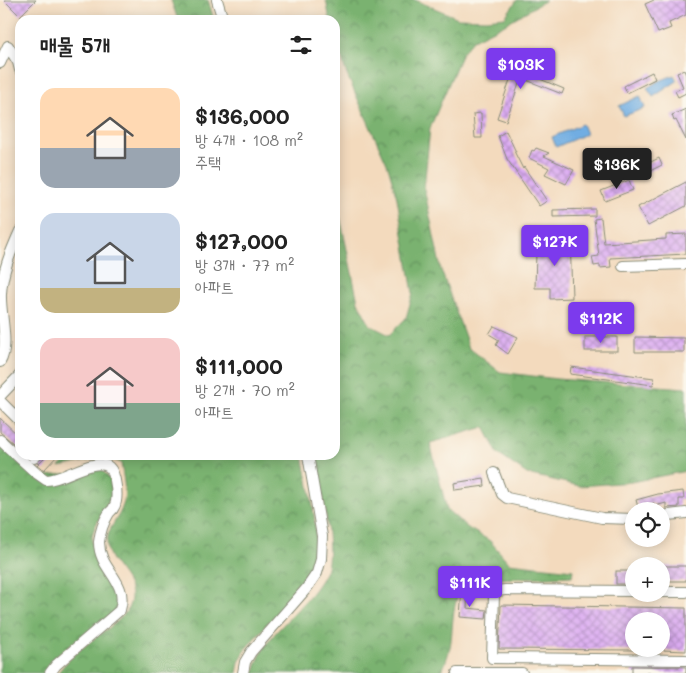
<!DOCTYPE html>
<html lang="ko">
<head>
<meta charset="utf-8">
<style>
	body { margin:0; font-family:Mali,"Poor Story",sans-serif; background:#f2f2f2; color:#222; height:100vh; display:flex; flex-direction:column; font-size:19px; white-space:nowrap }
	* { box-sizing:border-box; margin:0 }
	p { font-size:16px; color:#767676 }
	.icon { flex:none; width:28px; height:28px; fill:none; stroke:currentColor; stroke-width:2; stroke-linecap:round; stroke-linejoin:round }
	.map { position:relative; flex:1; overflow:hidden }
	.side { position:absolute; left:15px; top:15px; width:325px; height:445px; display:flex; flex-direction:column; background:#fff; border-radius:15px; box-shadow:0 2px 12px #0003 }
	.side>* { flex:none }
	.fabs { position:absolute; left:625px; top:502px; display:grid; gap:10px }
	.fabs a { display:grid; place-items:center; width:45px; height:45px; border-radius:50%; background:#fff; box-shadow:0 2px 12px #0003; font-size:25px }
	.price { position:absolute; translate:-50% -42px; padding:0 11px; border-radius:5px; background:#7c3aed; color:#fff; font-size:16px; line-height:32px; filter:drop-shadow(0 1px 2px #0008) }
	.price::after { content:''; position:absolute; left:50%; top:30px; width:15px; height:11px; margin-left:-8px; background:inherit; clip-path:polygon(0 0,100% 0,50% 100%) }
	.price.on { background:#222; color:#fff }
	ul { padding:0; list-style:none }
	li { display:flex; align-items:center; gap:15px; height:125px; padding:0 25px }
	li span { display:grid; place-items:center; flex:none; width:140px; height:100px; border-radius:15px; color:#555 }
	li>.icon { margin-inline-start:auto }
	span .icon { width:60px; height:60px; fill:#fffc; stroke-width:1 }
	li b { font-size:21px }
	h2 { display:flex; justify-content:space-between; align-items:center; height:60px; padding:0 25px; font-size:21px }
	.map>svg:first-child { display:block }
	.forest { fill:url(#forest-crowns); stroke:#4c7852 }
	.water { fill:#71ade2; stroke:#48758b }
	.building { fill:url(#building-cross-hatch) }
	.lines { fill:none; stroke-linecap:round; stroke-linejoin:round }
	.minor-casing { stroke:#898c78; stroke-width:12 }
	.minor { stroke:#fff; stroke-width:10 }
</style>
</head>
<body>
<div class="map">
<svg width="686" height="673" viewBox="0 0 686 673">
	<defs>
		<pattern id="forest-crowns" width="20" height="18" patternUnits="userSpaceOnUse" patternTransform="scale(1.25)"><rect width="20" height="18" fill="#7ab270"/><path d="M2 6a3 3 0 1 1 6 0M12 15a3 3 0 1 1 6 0" fill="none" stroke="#63925d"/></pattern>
		<pattern id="building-cross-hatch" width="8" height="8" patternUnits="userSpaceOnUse" patternTransform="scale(1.25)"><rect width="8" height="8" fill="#dcacf2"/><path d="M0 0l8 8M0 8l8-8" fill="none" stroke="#b28dc5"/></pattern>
	</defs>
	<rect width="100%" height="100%" fill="#fbf7ec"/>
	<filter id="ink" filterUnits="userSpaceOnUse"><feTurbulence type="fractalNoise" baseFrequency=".02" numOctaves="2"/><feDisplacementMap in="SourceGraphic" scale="10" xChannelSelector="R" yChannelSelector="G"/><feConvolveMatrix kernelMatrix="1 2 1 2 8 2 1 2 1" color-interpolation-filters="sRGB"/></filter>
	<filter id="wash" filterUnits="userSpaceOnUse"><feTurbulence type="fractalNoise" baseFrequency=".0096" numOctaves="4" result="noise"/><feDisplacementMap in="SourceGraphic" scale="20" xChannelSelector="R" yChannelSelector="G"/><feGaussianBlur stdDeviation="1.12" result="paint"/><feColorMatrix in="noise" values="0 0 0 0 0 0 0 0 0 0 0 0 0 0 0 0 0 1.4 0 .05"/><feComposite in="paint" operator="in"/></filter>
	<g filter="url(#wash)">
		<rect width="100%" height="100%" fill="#f3dabd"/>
		<!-- forest -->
		<g class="forest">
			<polygon points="171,0 208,0 214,20 178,20"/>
			<path d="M 326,0 L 415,0 L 458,18 L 486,19 L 505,17 L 517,0 L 546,0 L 503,25 L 473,40 L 462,53 L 430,128 L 424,188 L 441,270 L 469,348 L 500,372 L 557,379 L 686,388 L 686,471 L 631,482 L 580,486 L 527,474 L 498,454 L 484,427 L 430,443 L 447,510 L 468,528 L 490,541 L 509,563 L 573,570 L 572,576 L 469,580 C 450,595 454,626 450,647 C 448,655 445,665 441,673 L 254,673 C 261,645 275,634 294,613 C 305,602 317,588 325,573 C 336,551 320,482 315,455 L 335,455 L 335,200 L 339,212 L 358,302 L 370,325 L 389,335 L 406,318 L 413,293 L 397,198 L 388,166 L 347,75 L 335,37 L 335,20 L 330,20 Z"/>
			<path d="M 0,446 L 37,477 L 74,473 L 100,468 C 132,496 89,516 92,543 C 93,565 123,585 117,606 C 109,629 53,646 45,673 L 0,673 Z"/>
			<path d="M 71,455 L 303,455 C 309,492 327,548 305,581 L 247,647 L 239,662 L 237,673 L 58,673 C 66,661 82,648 94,639 C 108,628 133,615 131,594 C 129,574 107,564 107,543 C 107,528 119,519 123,505 C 127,491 123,477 121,463 C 103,454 78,464 59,467 Z"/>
		</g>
		<!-- water -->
		<g class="water">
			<polygon points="674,75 677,81 653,97 647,88 657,82"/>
			<polygon points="640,96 645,108 624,116 619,106"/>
			<polygon points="582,124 586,134 556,147 552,137"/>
		</g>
		<g id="blocks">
			<!-- building -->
			<g class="building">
				<polygon points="4,0 36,0 20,16"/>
				<polygon points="654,0 686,0 686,15 669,23 671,28 658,33 645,4"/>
				<polygon points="515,65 524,68 523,72 564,89 562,94 521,78 506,121 497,118"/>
				<polygon points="684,70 686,75 686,93 678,97 675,91 683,87 677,73"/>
				<polygon points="652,72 655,79 627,93 624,86"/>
				<polygon points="686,109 686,140 676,120 674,121 672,115"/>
				<polygon points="481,113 482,138 475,138 473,114"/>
				<polygon points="506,131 516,152 514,151 523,169 524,167 547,201 539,206 507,159 498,136"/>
				<polygon points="536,148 549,153 544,156 574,170 566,184 545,174 549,168 529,158 532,150 534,151"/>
				<polygon points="659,158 662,165 638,177 634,170"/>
				<polygon points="629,180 633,190 605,201 601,191"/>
				<polygon points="686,182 686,206 648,226 638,207"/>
				<polygon points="595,209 595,216 553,217 553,210"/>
				<polygon points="601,218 604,243 666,239 666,235 686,234 686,254 610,258 611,267 600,268 600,265 594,266 592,257 599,256 594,219"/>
				<polygon points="548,234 570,234 572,298 550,299 550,288 535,288 536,252 549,252"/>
				<polygon points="494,326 518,337 508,354 496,345 499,340 489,334"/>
				<rect x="585" y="337" width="32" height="14"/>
				<polygon points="635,337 684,338 684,352 635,352"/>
				<polygon points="571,367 654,378 653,385 570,374"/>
				<polygon points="0,418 20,437 20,449 0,432"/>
				<polygon points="47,455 58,455 44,470 37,465"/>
				<polygon points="484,478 485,486 455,490 454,483"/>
				<polygon points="683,491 684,499 679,499 679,507 666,508 666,503 655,506 654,503 638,507 636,500 658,494"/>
				<rect x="661" y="566" width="25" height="15"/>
				<rect x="616" y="571" width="18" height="13"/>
				<polygon points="462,587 468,587 467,608 487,610 486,619 460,617"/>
				<polygon points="501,605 686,608 686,651 661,650 661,621 634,621 634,650 499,649"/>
				<polygon points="632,666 686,667 686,673 632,673"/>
			</g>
		</g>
	</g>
	<g filter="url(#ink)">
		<use href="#blocks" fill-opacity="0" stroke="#898c78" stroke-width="1"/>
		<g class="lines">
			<!-- minor casing -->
			<g class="minor-casing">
				<g id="minor">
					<polyline points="217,0 223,20"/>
					<polyline points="0,63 8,46 18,62 20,70"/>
					<polyline points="623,266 686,264"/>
					<path d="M 0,362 C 10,346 0,314 1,294 C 2,272 11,251 20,231"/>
					<polyline points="0,396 20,375"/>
					<polyline points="0,401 20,421"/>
					<path d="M 0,440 L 36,473 L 46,480 C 63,481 94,456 109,467 C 116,473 119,499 114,507 C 113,510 111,511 109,513 C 104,521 100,533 99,542 C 99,571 129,580 120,610 L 56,665 L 50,673"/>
					<polyline points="34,458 37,455"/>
					<polyline points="494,473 502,494 507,498 602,518 634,519"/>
					<polyline points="661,516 686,513"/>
					<polyline points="634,591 505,590 497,591 494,594 492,658 686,660"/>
					<polyline points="661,592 686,592"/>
					<polyline points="243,673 245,662 251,652 306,589 317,573 321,559 322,536 308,455"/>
					<polyline points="457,673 522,673"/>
				</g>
			</g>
			<!-- minor -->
			<use href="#minor" class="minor"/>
		</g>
	</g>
</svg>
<div class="fabs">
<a><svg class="icon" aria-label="locate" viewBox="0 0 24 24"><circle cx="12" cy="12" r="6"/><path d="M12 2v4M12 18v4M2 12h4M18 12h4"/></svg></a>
<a>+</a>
<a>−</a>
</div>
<b class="price" style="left:521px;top:90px">$103K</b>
<b class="price on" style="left:617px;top:190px">$136K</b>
<b class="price" style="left:555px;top:267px">$127K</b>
<b class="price" style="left:601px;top:344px">$112K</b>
<b class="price" style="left:470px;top:608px">$111K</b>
<section class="side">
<h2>매물 5개<svg class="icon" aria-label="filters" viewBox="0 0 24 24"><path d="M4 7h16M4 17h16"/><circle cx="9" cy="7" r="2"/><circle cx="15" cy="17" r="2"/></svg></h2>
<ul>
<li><span style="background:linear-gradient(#ffd9b3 60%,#9aa5b1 0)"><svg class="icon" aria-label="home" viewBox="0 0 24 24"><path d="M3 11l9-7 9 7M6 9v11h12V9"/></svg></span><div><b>$136,000</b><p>방 4개 · 108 m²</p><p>주택</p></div></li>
<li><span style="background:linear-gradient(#c9d6e8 75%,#c2b280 0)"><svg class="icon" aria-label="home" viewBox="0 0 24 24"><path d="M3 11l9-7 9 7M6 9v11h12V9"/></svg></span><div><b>$127,000</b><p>방 3개 · 77 m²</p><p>아파트</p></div></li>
<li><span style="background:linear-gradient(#f6c9c9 65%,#7fa58c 0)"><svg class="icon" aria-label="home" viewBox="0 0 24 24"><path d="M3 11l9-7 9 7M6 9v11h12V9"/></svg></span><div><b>$111,000</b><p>방 2개 · 70 m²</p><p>아파트</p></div></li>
</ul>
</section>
</div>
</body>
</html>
